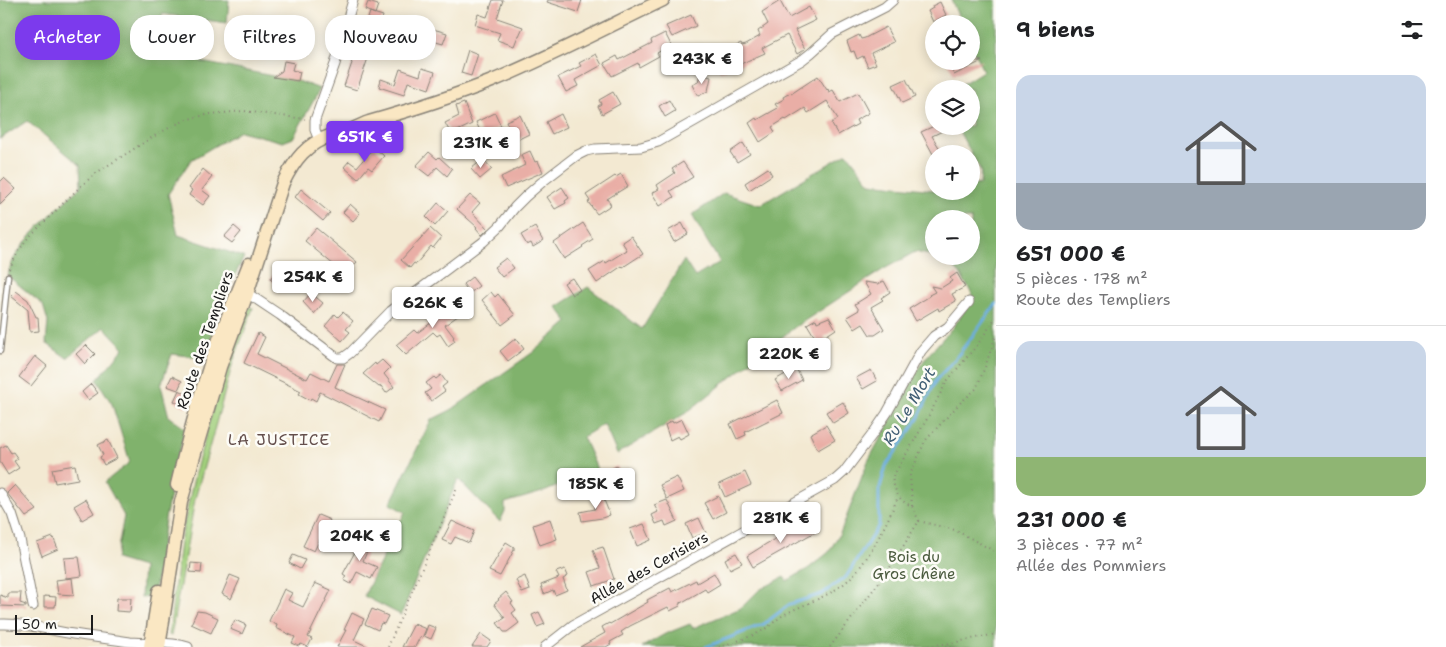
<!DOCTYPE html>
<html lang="fr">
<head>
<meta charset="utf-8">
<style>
	body { margin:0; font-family:"Shantell Sans",sans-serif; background:#f6f6f6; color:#202124; height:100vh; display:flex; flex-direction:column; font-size:19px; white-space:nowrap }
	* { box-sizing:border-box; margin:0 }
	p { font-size:16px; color:#757577 }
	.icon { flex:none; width:28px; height:28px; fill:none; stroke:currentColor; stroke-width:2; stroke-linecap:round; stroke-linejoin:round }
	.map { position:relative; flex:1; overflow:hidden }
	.details { display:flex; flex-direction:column; background:#fff; width:450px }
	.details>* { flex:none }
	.guide { position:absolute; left:15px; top:15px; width:475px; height:45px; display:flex; gap:10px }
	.buttons { position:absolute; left:925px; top:15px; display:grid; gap:10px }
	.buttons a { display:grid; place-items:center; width:55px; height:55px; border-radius:50%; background:#fff; box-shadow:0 2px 12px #0003; font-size:25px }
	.scale { position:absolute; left:15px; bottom:12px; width:78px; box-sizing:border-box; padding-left:5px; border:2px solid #1c1c1c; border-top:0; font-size:14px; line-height:18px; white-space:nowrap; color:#1c1c1c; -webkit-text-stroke:4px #fdfcf7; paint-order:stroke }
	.price { position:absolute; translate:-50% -42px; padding:0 11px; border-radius:5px; background:#fff; color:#222; font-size:16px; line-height:32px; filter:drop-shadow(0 1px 2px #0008) }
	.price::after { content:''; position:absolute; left:50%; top:30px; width:15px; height:11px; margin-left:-8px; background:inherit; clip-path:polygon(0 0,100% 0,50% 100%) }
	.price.selected { background:#7c3aed; color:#fff }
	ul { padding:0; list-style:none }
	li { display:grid; align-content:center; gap:10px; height:265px; padding:0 20px }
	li+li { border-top:1px solid #e0e0e0 }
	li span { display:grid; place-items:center; height:155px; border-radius:15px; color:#555 }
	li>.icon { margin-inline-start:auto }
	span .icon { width:90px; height:90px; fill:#fffc; stroke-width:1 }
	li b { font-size:21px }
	h2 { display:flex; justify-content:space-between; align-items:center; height:60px; padding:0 20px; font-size:21px }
	.tag { padding:0 18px; border-radius:20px; background:#fff; box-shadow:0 2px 12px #0003; font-size:18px; line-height:45px }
	.tag.selected { background:#7c3aed; color:#fff }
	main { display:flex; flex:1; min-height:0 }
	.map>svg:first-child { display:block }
	.green { fill:#a1cf7c; stroke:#5e764c }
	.forest { fill:#80b26c; stroke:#4e6744 }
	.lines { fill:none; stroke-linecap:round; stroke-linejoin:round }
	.stream { stroke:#6caee0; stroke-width:3 }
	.building { fill:#e9aea6 }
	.service-casing { stroke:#888277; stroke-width:7 }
	.minor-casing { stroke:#888277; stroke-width:11 }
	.secondary-casing { stroke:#888277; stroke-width:15 }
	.path { stroke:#888277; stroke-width:2; stroke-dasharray:1 4; stroke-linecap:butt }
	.service { stroke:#fff; stroke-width:4.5 }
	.minor { stroke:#fff; stroke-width:9 }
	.secondary { stroke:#fae7c3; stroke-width:12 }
	.labels { text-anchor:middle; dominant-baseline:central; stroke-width:5; stroke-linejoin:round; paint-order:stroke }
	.street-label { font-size:15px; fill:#1c1c1c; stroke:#fdfcf7 }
	.park-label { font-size:15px; fill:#4b5b3e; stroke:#fdfcf7 }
	.water-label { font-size:16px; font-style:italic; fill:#405e74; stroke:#fdfcf7 }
	.neighbourhood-label { font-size:16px; letter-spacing:1px; fill:#644f4c; stroke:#fdfcf7 }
</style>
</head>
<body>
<main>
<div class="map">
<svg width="996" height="647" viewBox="0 0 996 647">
	<rect width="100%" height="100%" fill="#fdfcf7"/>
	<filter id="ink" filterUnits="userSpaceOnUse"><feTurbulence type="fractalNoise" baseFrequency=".02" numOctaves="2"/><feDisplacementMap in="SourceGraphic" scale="10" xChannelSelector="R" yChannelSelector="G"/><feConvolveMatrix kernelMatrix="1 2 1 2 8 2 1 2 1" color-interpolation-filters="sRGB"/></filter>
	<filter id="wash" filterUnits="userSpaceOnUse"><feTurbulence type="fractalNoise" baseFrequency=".0096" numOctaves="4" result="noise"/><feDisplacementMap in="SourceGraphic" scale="20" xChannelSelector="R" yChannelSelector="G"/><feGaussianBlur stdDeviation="1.12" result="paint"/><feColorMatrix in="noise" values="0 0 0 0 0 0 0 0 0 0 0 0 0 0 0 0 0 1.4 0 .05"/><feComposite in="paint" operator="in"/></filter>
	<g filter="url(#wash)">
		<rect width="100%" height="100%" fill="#f3e9d2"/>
		<!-- green -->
		<polygon class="green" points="249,307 253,308 233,362 195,499 171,636 169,635 180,542 195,473 223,373"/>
		<!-- forest -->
		<g class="forest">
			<path d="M 0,0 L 229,0 L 227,23 L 162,14 L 161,54 L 298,81 L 320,89 L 293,138 L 283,142 L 240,131 L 191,160 L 168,194 L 178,235 L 244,257 L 228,290 L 204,358 L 172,354 L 161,385 L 169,417 L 186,429 L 179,452 L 165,519 L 154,598 L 141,597 L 143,567 L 116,559 L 124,516 L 105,482 L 130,462 L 112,404 L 97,380 L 124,348 L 104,327 L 67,358 L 46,343 L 48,322 L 43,305 L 8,276 C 11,247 61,206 81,186 L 80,165 L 27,121 L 0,139 Z"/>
			<path d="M 951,0 L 996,0 L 996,647 L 642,647 L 665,634 L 690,624 L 693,628 L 741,608 L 759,590 L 784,577 L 787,581 L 809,568 L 829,552 L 841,531 L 868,461 L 920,366 C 937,341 963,323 972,294 L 960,274 L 945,258 L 936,256 L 971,256 L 971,219 L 934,219 L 934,256 L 915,252 L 884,269 L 795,327 L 686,413 L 617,454 L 604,424 L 583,437 L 597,469 L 546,491 L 505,503 L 505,511 L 500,522 L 458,479 L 401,615 L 364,596 L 405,512 L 390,504 L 431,420 L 451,410 L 532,353 L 568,322 L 557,307 L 588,287 L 642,329 L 684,260 L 695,277 L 720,262 L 705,238 L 692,215 L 724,193 L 760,205 L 847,153 L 870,183 L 934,190 L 934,191 L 971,191 L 971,186 L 980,184 L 981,171 L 956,126 L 971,126 L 971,89 L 954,89 L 983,71 L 971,45 L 971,24 L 962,24 Z"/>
		</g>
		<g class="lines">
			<!-- stream -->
			<polyline class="stream" points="706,647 764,624 790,604 822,594 846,577 879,525 879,491 886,466 918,419 936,380 956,358 996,304"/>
		</g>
		<g id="blocks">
			<!-- building -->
			<g class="building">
				<polygon points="493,0 503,0 497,18 523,27 519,36 518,36 514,46 497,40 500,33 475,25 478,14 487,17"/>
				<polygon points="548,0 582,0 578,12 547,2"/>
				<polygon points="780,1 789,18 809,7 816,20 795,30 805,49 797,54 787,35 762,48 765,53 738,65 737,63 721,72 713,56 741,43 742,45 746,44 760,36 758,31 768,24 762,12"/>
				<polygon points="368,2 378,5 375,14 365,10"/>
				<polygon points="940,2 946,15 933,22 928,11 933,8 932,6"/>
				<polygon points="370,12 383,16 376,38 363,34"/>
				<polygon points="691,15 696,26 672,37 666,26"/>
				<polygon points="886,27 894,42 871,53 876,64 868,67 863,56 857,59 854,51 851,52 847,41 859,35 861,39 865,38"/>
				<polygon points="433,29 447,33 443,44 429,40"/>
				<polygon points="665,33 671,45 657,53 659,56 639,67 638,63 612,76 604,63 617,56 619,60 652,43 651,40"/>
				<polygon points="296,38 309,40 306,56 293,53"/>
				<polygon points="468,50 478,54 471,76 461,73"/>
				<polygon points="354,53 368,58 357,90 344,86 352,63 351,62"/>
				<polygon points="596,54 602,65 575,80 578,86 566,92 558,77 581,66 579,63"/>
				<polygon points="284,61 294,63 292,70 300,72 298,81 273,77 282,71"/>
				<polygon points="947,61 982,61 954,75"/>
				<polygon points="422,68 435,72 429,89 408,82 404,95 379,87 381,79 395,84 400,69 420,76"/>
				<polygon points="700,74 711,77 708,91 698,96 692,85 698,82"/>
				<polygon points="818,76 827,90 828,89 829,92 833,90 840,102 858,93 869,113 856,120 858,124 838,135 831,123 838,119 827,101 808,113 805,108 786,120 785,119 772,127 775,132 760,142 749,123 756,118 757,120 778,108 775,104 784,99 783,97 790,93 791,94"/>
				<polygon points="906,79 915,97 902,103 893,85"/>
				<polygon points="613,92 620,104 602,114 598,106 601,104 599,100"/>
				<polygon points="669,100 675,111 665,117 659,106"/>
				<polygon points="464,103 472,124 451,134 445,123 459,116 456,106"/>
				<polygon points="495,113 501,126 482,135 476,122"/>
				<polygon points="561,114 567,127 552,134 546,122"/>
				<polygon points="520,115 529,134 515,141 506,121"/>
				<polygon points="934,126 953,126 932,136 943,154 933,154 921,132"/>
				<polygon points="743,143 750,154 737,162 730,152"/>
				<polygon points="374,147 384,156 372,170 368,167 358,179 344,167 349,161 357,167"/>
				<polygon points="530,151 535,162 538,161 543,172 506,188 501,177 525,165 521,155"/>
				<polygon points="429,152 437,159 439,157 452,169 447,176 437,167 429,176 416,166"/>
				<polygon points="483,159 492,169 480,179 471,169"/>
				<polygon points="683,162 693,177 670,191 674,197 660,206 652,193 659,189 657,185 675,173 672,169"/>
				<polygon points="768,168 772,175 749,190 745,183"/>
				<polygon points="203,169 212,177 202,190 210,196 203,205 189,195 192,190 189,188"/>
				<polygon points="621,174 628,186 607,199 611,205 597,214 588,202 590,201 586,195 615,176 616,177"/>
				<polygon points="4,178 16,189 0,205 0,182"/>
				<polygon points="562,187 569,198 565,201 566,203 555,209 547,197"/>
				<polygon points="301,189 330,213 323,221 295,197"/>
				<polygon points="470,195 480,203 472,212 488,229 482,235 476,228 477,227 457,209"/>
				<polygon points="438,203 448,211 435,226 426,217"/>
				<polygon points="350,204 360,213 353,221 343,212"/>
				<polygon points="583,223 593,239 582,246 583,247 564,259 554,243"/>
				<polygon points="682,223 688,234 674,242 668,231"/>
				<polygon points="234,226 241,232 232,243 224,237"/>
				<polygon points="535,227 543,241 533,247 531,243 527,245 521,235"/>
				<polygon points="316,228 357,262 346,275 305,241"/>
				<polygon points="430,228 441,238 433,248 431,246 416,264 414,263 410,268 401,260"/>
				<polygon points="631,236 643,254 623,267 622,266 597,283 589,271 605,261 606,263 627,250 622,242"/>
				<polygon points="506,258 514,268 502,277 494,267"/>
				<polygon points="280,266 296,280 288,290 279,282 277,284 270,279"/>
				<polygon points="957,273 965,287 952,294 956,301 939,311 938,308 916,321 909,309 930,296 929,295 935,292 931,286 941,288 952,281 950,278"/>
				<polygon points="472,277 479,286 470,293 463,284"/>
				<polygon points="572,278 580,290 572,295 564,283"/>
				<polygon points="884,281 890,292 881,298 883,300 871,307 884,329 875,335 870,335 863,324 855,329 847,317 859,310 855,304 871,294 864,282 878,284"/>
				<polygon points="16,291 28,300 36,317 38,317 39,331 30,332 28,310 11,296"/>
				<polygon points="491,292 495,297 498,294 515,315 502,325 482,300"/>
				<polygon points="311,293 323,303 314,314 303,302"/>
				<polygon points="449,297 462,313 445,325 454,337 453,338 455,341 448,346 440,334 437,336 433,332 406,355 396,345 414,330 417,333 435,320 433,318 446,308 442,303"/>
				<polygon points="343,312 353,321 346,329 350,332 342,341 325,326 335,314 338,317"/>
				<polygon points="829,317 836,329 824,337 826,340 819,344 807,324 816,319 817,322"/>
				<polygon points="258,333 265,337 257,354 307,379 311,372 329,381 337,364 345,364 335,387 385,410 379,422 320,392 316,401 311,398 310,400 299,394 301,391 244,363"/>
				<polygon points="516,338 524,349 508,361 500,351"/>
				<polygon points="86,345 95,354 85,364 76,354"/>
				<polygon points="35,356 47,366 31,386 19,377"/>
				<polygon points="382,360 390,368 384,374 394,387 386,393 381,386 379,387 363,374 375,363 376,365"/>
				<polygon points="796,368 802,380 782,391 775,380"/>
				<polygon points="871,370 877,381 863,389 856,378"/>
				<polygon points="441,375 447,383 442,387 445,391 431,401 425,393 431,389 426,383 434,377 436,379"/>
				<polygon points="172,376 182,381 178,390 167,386"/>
				<polygon points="91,384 98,393 88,400 82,392"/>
				<polygon points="179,390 191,396 186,407 174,401"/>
				<polygon points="777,400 783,413 745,432 746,435 737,439 730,424"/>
				<polygon points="843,402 849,413 833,423 826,412"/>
				<polygon points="682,419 689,434 680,439 678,436 670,440 665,425 672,421 673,423"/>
				<polygon points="826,425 835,440 818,450 810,434"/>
				<polygon points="108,440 117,458 104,465 100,457 103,455 98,445"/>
				<polygon points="6,445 11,453 13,452 18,459 14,461 19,468 8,475 0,462 0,448"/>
				<polygon points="75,465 78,479 55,483 52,469"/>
				<polygon points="617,466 622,480 604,488 599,475"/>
				<polygon points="745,472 751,485 725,497 719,484"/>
				<polygon points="677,477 684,491 667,499 660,485"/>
				<polygon points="15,485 37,510 26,517 7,493"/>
				<polygon points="602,495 610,515 602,518 582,521 580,512 595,509 594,498"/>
				<polygon points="718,496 726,512 713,519 704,503"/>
				<polygon points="86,499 94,513 82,520 74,506"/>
				<polygon points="667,500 677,521 666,526 664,521 656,524 652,515 658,512 654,505"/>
				<polygon points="318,515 330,520 314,551 303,546"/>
				<polygon points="699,518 706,533 692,538 686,524"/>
				<polygon points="550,519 557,539 540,545 533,525"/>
				<polygon points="452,521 474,531 469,543 455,537 451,544 442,540"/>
				<polygon points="809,521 815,532 753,567 747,556 766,544 803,523 804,524"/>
				<polygon points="644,524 651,540 637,546 630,529"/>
				<polygon points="53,537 58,549 42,556 37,543"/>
				<polygon points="359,537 371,543 363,561 377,567 371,579 357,572 351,584 344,580 346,576 343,574 356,550 354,549"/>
				<polygon points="506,542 514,547 514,550 500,576 489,571"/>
				<polygon points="603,547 614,579 594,586 589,572 600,568 593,550"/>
				<polygon points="736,553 742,563 730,569 725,559"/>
				<polygon points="293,555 305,560 300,569 289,563"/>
				<polygon points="79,557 82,576 66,578 64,558"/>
				<polygon points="191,563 202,564 201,573 190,572"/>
				<polygon points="565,569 568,576 563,579 567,590 555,595 553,590 544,594 541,585 559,578 556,572"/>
				<polygon points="714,573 720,584 707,592 705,589 679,604 680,606 670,611 668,607 630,626 621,632 623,635 610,642 611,644 606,647 580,647 605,633 602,627 609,623 610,624 648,602 647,600 670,588 672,592 696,580 697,583"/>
				<polygon points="230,575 240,579 231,599 222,594"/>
				<polygon points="525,576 530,590 522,593 516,580"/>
				<polygon points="72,578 74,595 58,594 56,580"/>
				<polygon points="315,583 331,590 308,637 312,639 308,647 301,644 299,646 292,643 295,637 276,628 277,625 269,621 284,589 292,593 288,600 303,607"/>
				<polygon points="506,592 513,602 511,603 516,610 512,613 519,623 507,632 504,632 497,623 505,618 494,604 499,600 498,599"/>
				<polygon points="8,593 21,593 20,603 26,605 26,607 0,606 0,595 8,598"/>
				<polygon points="44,596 56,597 55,607 44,607"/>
				<polygon points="117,598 131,598 130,612 116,611"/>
				<polygon points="372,609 388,616 384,624 381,623 378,630 365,624"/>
				<polygon points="197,611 205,612 218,618 211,633 191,624"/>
				<polygon points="539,612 545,624 537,627 532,615"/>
				<polygon points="352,613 364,619 354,640 369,647 337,647 346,630 344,630"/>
				<polygon points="235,620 246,625 242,634 230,629"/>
				<polygon points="414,624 426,629 422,638 420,637 415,647 402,647"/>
				<polygon points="428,625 436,628 431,639 424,636"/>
				<polygon points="481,634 491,641 487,647 472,647"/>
			</g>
		</g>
	</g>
	<g filter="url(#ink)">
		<use href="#blocks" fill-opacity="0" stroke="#888277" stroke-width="1"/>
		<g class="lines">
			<!-- service casing -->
			<g class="service-casing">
				<polyline id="service" points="0,351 8,276"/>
			</g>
			<!-- minor casing -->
			<g class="minor-casing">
				<g id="minor">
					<polyline points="319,140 315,130 315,120 335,64 353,0"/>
					<polyline points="244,293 250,295 280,315 337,358 343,358 350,353 391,311 483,242 500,226 515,207 526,196 542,182 576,156 586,151 595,149 641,147 658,142 802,60 811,53 832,34 885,7 893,0"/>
					<polyline points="0,493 12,514 20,539 33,606"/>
					<path d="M 0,624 C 25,623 49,630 73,634 C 92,637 111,639 130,642 C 150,644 169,641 188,647"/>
					<polyline points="545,647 573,625 835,480 844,472 872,435 887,413 921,351 934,336 948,327 969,302"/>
				</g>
			</g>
			<!-- secondary casing -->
			<g class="secondary-casing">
				<g id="secondary">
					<path d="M 177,485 C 186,447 196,408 208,371 C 219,335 235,300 249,264"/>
					<polyline points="150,647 159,591"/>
					<path d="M 159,647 L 181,502 L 192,463 L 220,367 L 247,294 L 283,183 C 295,159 306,144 332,135 C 338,133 345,132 351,130 C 357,127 363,124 369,122 C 411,110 452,97 492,81 C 550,57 607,27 663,0"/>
				</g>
			</g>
			<!-- path -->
			<g class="path">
				<polyline points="9,269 16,256 26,240 81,186 96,173 151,138 174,125 192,118 211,114 244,111 305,119"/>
				<polyline points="912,506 910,475 925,441 959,404 976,389 985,367 996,335"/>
				<path d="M 919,521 L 912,506 C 897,500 896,492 892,478 L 927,419 L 947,381 L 978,344 L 996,317"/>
				<polyline points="919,521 955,530 996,552"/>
				<polyline points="388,647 457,488"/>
				<path d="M 719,647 C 733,642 753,637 765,629 C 773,624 779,617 787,613 C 805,604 824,598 841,586 C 866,568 886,525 898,497"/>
				<polyline points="830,647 889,569 919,521"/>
				<polyline points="918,647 952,643 996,634"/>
			</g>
			<!-- service -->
			<use href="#service" class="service"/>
			<!-- minor -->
			<use href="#minor" class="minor"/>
			<!-- secondary -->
			<use href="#secondary" class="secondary"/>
		</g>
	</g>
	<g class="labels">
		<!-- street labels -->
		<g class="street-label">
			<text transform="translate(205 340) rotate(-71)">Route des Templiers</text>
			<text transform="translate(649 568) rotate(-29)">Allée des Cerisiers</text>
		</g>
		<!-- park labels -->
		<g class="park-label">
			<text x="914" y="557">Bois du<tspan x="914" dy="17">Gros Chêne</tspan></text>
		</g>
		<!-- water labels -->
		<g class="water-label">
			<text transform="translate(909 406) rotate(-59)">Ru Le Mort</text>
		</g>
		<!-- neighbourhood labels -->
		<g class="neighbourhood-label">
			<text x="279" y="439">LA JUSTICE</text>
		</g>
	</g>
</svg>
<div class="buttons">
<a><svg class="icon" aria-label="locate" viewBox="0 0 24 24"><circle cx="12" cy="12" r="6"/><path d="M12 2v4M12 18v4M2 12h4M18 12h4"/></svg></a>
<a><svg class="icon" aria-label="layers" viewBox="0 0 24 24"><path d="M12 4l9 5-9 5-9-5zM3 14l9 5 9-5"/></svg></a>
<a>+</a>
<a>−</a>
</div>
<div class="scale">50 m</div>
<b class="price" style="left:702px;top:85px">243K €</b>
<b class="price selected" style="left:365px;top:163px">651K €</b>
<b class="price" style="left:481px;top:169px">231K €</b>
<b class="price" style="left:313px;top:303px">254K €</b>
<b class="price" style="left:433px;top:329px">626K €</b>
<b class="price" style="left:789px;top:380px">220K €</b>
<b class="price" style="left:596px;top:510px">185K €</b>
<b class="price" style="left:781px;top:544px">281K €</b>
<b class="price" style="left:360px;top:562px">204K €</b>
<div class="guide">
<a class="tag selected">Acheter</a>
<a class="tag">Louer</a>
<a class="tag">Filtres</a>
<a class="tag">Nouveau</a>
</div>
</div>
<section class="details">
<h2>9 biens<svg class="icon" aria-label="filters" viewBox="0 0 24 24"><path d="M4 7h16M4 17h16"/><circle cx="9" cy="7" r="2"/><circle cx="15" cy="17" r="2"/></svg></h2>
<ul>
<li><span style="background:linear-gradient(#c9d6e8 70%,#9aa5b1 0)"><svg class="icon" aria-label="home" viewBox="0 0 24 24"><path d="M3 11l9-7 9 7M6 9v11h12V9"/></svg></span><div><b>651 000 €</b><p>5 pièces · 178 m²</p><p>Route des Templiers</p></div></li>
<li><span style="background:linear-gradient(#c9d6e8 75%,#8fb573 0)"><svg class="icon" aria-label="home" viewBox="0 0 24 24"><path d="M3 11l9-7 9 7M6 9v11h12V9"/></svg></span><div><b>231 000 €</b><p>3 pièces · 77 m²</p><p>Allée des Pommiers</p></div></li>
</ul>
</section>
</main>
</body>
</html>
